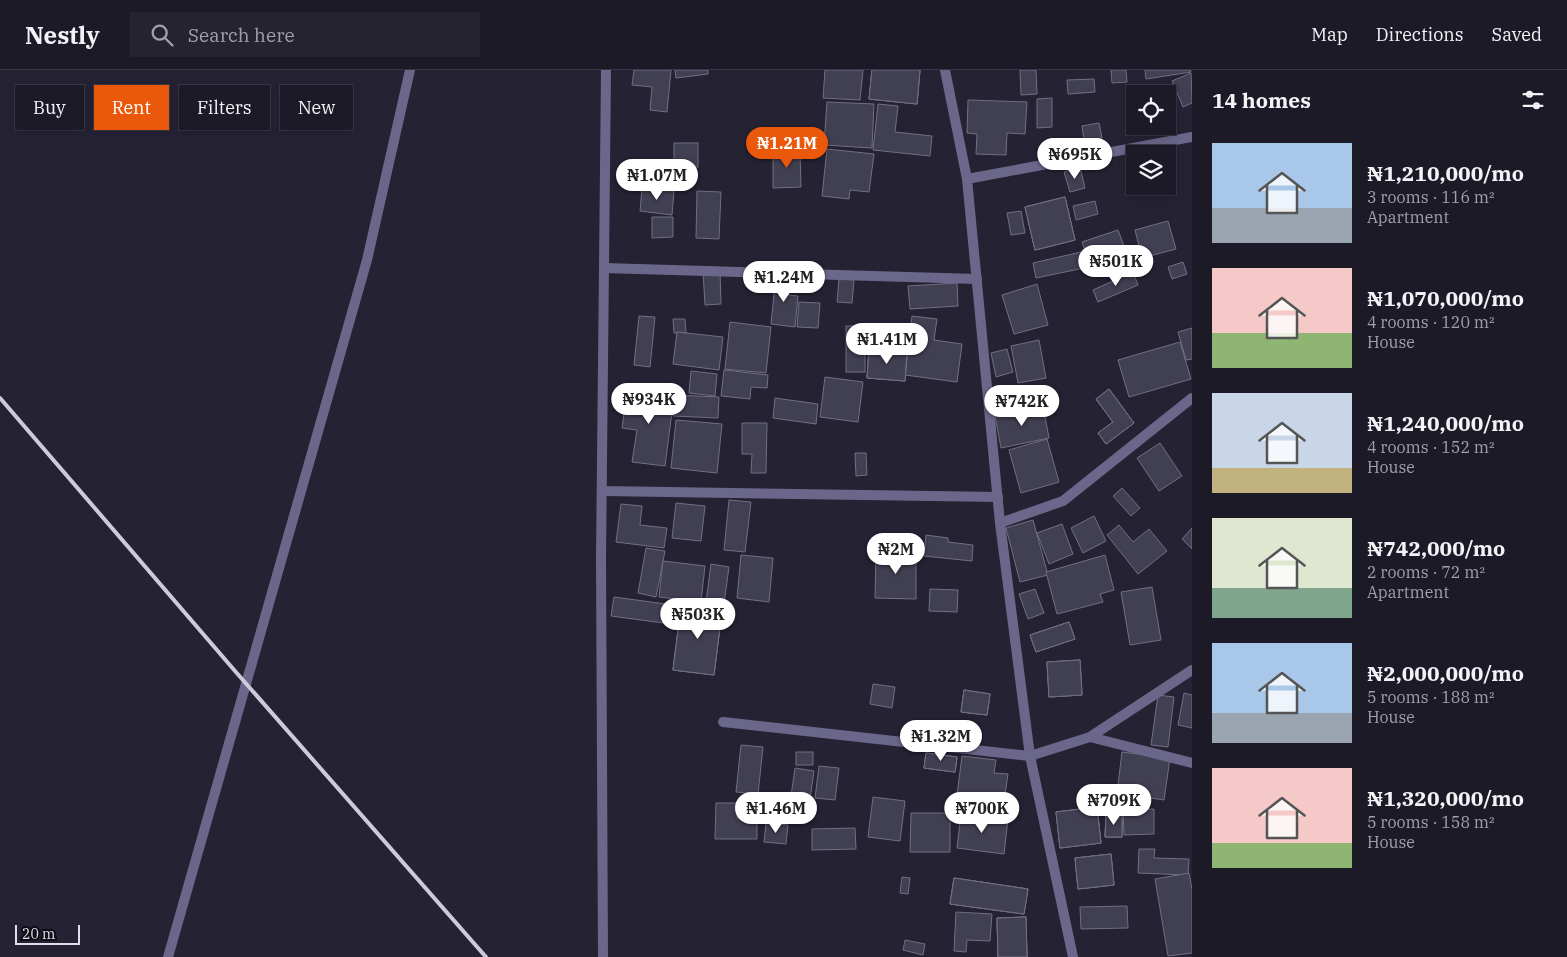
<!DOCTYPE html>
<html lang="en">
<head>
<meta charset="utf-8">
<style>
	body { margin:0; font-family:"IBM Plex Serif",serif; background:#25232f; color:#f1f3f6; height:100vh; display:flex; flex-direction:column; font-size:19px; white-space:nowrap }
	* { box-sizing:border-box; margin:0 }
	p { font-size:16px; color:#a0a1a7 }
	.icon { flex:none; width:28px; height:28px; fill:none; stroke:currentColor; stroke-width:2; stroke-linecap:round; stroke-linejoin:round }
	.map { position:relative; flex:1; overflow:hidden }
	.drawer { display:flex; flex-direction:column; background:#1c1a27; width:375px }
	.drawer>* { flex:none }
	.guide { position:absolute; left:15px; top:15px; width:475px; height:45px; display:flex; gap:10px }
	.tools { position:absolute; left:1126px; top:15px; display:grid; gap:10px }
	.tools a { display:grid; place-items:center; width:50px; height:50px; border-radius:0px; background:#1c1a27; box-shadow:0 2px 8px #0003,0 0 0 1px #3a3844; font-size:25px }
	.scale { position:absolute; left:15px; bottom:12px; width:65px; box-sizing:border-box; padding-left:5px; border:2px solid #e0dfeb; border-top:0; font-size:14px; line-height:18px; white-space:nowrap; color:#e0dfeb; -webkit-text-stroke:4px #0e0d15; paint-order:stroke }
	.price { position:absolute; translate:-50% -42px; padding:0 11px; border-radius:18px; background:#fff; color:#222; font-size:16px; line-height:32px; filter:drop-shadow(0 1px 2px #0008) }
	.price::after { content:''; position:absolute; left:50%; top:30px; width:15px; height:11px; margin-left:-8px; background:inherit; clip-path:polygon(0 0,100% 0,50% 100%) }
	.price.on { background:#ea580c; color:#fff }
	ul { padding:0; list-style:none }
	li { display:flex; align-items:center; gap:15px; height:125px; padding:0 20px }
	li span { display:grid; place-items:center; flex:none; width:140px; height:100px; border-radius:0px; color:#555 }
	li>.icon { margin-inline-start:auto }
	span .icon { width:60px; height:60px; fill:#fffc; stroke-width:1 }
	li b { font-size:21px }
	h2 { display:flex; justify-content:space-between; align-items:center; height:60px; padding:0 20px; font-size:21px }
	.chip { padding:0 18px; border-radius:0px; background:#1c1a27; box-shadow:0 2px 8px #0003,0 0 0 1px #3a3844; font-size:18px; line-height:45px }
	.chip.on { background:#ea580c; color:#fff }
	header { display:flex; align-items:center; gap:30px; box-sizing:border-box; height:70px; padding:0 25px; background:#1c1a27; border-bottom:1px solid #3a3844 }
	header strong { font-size:24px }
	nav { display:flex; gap:28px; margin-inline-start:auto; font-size:18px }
	.search { width:350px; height:45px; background:#25232f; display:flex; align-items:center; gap:12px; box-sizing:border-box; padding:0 18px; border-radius:0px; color:#a0a1a7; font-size:19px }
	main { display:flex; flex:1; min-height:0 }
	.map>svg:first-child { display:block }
	.building { fill:#413f52; stroke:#716f84 }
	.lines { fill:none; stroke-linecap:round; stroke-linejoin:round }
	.minor { stroke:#6b678a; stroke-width:10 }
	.rail { stroke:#cdcbd8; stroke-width:4 }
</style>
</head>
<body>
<header>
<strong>Nestly</strong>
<div class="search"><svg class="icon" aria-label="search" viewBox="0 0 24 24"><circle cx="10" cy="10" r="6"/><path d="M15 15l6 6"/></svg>Search here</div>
<nav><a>Map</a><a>Directions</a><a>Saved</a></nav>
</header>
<main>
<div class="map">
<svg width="1192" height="887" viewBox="0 0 1192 887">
	<rect width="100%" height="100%" fill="#252234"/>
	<!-- building -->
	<g class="building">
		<polygon points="634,0 671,0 667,42 650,40 652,17 632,15"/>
		<polygon points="675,0 708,0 708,4 676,8"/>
		<polygon points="825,0 863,0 860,30 823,28"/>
		<polygon points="872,0 920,0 917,34 869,29"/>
		<polygon points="872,0 920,0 917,34 869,29"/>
		<polygon points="872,0 920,0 917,34 869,29"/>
		<polygon points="1020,0 1036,0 1037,24 1021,25"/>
		<polygon points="1111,0 1126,0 1127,12 1112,13"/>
		<polygon points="1145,0 1190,0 1191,2 1146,9"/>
		<polygon points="1191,3 1192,33 1183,37 1172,11"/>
		<polygon points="1094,9 1095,22 1068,24 1067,10"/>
		<polygon points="1052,28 1052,57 1037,58 1037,29"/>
		<polygon points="968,30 1027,32 1025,64 1007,63 1006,85 976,84 977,64 967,63"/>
		<polygon points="827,32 874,34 872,78 824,75"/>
		<polygon points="878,34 898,36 895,62 932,66 930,86 873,80"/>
		<polygon points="1099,53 1102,68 1084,70 1082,56"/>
		<rect x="674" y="73" width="24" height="24"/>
		<polygon points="827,79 874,84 869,122 850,120 849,129 822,126"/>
		<polygon points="800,80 801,117 773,118 773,81"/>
		<polygon points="1080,97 1085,118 1070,122 1064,102"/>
		<polygon points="642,118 674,121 672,145 640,141"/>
		<polygon points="697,121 721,122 719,169 696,168"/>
		<polygon points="1065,127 1075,170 1035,180 1025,137"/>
		<polygon points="1065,127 1075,170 1035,180 1025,137"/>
		<polygon points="1065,127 1075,170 1035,180 1025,137"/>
		<polygon points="1095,131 1098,144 1076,150 1073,136"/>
		<polygon points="1021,141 1025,163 1011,165 1007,143"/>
		<polygon points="652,147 673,147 673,167 652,168"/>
		<polygon points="1168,151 1176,179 1142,188 1135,160"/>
		<polygon points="1118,160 1124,176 1112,180 1116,192 1092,201 1082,172"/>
		<polygon points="1081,182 1084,198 1036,208 1033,193"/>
		<polygon points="1183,192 1187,204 1172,209 1168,197"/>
		<polygon points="720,201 721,234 705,235 703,202"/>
		<polygon points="1133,202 1138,215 1098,232 1093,220"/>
		<polygon points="776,204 790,206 788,225 798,226 795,257 771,254"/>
		<polygon points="839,209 854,210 852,233 837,232"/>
		<polygon points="957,213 958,236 910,239 908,216"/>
		<polygon points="1037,214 1048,255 1014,264 1002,225"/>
		<polygon points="799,232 820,233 818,258 797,257"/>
		<polygon points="639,246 655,247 650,297 634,295"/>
		<polygon points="912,246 937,249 934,270 962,274 957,312 905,305"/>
		<polygon points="673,249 685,249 686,263 674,263"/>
		<polygon points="730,252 771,257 766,303 725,299"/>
		<rect x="846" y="256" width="19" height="46"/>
		<polygon points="1192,258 1192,289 1186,290 1178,262"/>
		<polygon points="677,262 723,267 719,300 673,294"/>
		<polygon points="1039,270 1046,308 1018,313 1011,276"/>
		<polygon points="1180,272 1191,309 1129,327 1118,290"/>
		<polygon points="869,279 907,281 905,311 867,308"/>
		<polygon points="869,279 907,281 905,311 867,308"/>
		<polygon points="869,279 907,281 905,311 867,308"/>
		<polygon points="1007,279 1013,302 996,307 991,283"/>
		<polygon points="724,300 768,305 767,318 751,317 750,329 721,326"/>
		<polygon points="691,301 717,304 715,326 689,323"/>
		<polygon points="825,307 863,312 858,352 820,347"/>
		<polygon points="1109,319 1134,353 1106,374 1098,363 1113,352 1096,329"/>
		<polygon points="1109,319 1134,353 1106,374 1098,363 1113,352 1096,329"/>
		<polygon points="1109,319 1134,353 1106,374 1098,363 1113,352 1096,329"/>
		<polygon points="627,320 674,326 665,396 632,392 637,360 622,358"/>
		<polygon points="674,325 719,327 718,348 673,346"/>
		<polygon points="775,328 818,334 816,354 773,348"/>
		<polygon points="1043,336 1049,368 1001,378 995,346"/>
		<polygon points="676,350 722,354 717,403 671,398"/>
		<polygon points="742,353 767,353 766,403 751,403 752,384 742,384"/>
		<polygon points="1047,369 1059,412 1021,423 1009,380"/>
		<polygon points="1160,373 1182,406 1159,421 1137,388"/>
		<polygon points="855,383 866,383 867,405 856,406"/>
		<polygon points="1122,418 1140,438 1131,446 1113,426"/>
		<polygon points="729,430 751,432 745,482 724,480"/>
		<polygon points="676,433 705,436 701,471 672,468"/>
		<polygon points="621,434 642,436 640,455 667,458 664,478 616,472"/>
		<polygon points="1094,446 1106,471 1083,483 1071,458"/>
		<polygon points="1033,450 1048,505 1020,512 1006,458"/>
		<polygon points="1062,454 1073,484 1049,494 1037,463"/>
		<polygon points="1119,455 1133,472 1149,459 1167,481 1138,504 1107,465"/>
		<polygon points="1192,458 1192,479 1182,469"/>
		<polygon points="926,465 948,468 948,472 973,475 972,491 924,486"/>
		<polygon points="646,478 665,481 656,527 638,523"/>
		<polygon points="876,480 916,481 916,529 875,528"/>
		<polygon points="741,485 773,488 769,532 737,528"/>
		<polygon points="1105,485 1114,520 1100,524 1103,532 1057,544 1046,502"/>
		<polygon points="663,491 705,496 701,532 659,527"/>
		<polygon points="711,494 729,497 724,534 706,532"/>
		<polygon points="1152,517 1161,570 1130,575 1121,522"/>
		<polygon points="930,519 958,520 957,542 929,541"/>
		<polygon points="1035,519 1044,543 1028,549 1019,524"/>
		<polygon points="614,527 673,535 671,554 611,546"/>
		<polygon points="681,536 722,541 714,605 673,600"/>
		<polygon points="681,536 722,541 714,605 673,600"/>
		<polygon points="681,536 722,541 714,605 673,600"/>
		<polygon points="1069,552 1075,569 1036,582 1030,565"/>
		<polygon points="1069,552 1075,569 1036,582 1030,565"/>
		<polygon points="1069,552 1075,569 1036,582 1030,565"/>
		<polygon points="1080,590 1082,625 1049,627 1047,592"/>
		<polygon points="1080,590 1082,625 1049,627 1047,592"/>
		<polygon points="1080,590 1082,625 1049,627 1047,592"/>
		<polygon points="873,614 895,617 892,638 870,634"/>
		<polygon points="964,620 990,624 987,645 961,642"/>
		<polygon points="964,620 990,624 987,645 961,642"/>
		<polygon points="964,620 990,624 987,645 961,642"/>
		<polygon points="1184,623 1192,625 1192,658 1178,655"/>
		<polygon points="1158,625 1174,627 1168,677 1151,675"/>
		<polygon points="741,675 763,677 758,724 736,722"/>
		<rect x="796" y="682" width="17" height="13"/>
		<polygon points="1122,682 1170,688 1164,730 1117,723"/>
		<polygon points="926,683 957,687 955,702 924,698"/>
		<polygon points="926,683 957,687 955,702 924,698"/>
		<polygon points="926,683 957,687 955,702 924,698"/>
		<polygon points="962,686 996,690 994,703 1008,704 1003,739 956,733"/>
		<polygon points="819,696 839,698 835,730 815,728"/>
		<polygon points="795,698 814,701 810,729 791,726"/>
		<polygon points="780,727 809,733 806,751 776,746"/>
		<polygon points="873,727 905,731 900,771 868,767"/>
		<polygon points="716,733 737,733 737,748 757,748 757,769 715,769"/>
		<polygon points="1097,737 1101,773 1060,778 1056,742"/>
		<polygon points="1097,737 1101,773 1060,778 1056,742"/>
		<polygon points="1097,737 1101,773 1060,778 1056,742"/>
		<polygon points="1154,739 1154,764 1124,765 1123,740"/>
		<polygon points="911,743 950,743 950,782 910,782"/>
		<polygon points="961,743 1008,749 1004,784 957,778"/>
		<polygon points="1106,745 1122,745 1122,767 1105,767"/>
		<polygon points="1106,745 1122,745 1122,767 1105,767"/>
		<polygon points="1106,745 1122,745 1122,767 1105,767"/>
		<polygon points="766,753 788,755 786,774 764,772"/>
		<polygon points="855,758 856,779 812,780 812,759"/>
		<polygon points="1139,779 1155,779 1154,788 1189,789 1188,805 1138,803"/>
		<polygon points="1111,784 1114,815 1078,819 1075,788"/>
		<polygon points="1111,784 1114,815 1078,819 1075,788"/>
		<polygon points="1111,784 1114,815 1078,819 1075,788"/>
		<polygon points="1189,803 1192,819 1192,883 1168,886 1155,809"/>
		<polygon points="902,807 910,808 908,824 900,823"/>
		<polygon points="954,808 1028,819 1024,844 950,834"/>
		<polygon points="954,808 1028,819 1024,844 950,834"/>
		<polygon points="954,808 1028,819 1024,844 950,834"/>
		<polygon points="1127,836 1128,858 1081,859 1080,837"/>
		<polygon points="956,842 992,844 990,871 967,870 966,882 954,881"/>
		<polygon points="1026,847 1027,887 998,887 997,848"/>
		<polygon points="1026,847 1027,887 998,887 997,848"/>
		<polygon points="1026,847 1027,887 998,887 997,848"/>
		<polygon points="905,870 925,874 923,885 903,880"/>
	</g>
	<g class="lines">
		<!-- minor -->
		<g class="minor">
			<polyline points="945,0 967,109 1000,453 1030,686 1073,887"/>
			<polyline points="967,109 1192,67"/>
			<polyline points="604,198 977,209"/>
			<polyline points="602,421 998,427"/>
			<polyline points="1000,453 1063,431 1192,328"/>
			<polyline points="723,652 1030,686 1090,667 1192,600"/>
			<polyline points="1090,667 1192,693"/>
			<polyline points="168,887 367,190 410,0"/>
			<polyline points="603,887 601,489 606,0"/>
		</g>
		<!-- rail -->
		<polyline class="rail" points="0,328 235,601 486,887"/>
	</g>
</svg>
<div class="tools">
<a><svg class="icon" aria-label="locate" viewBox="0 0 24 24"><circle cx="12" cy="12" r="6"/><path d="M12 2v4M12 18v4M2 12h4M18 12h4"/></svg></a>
<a><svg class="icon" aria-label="layers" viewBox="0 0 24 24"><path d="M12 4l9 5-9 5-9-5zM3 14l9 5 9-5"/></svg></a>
</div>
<div class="scale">20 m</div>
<b class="price on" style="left:787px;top:99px">₦1.21M</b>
<b class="price" style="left:1075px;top:110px">₦695K</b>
<b class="price" style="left:657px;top:131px">₦1.07M</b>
<b class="price" style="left:1116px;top:217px">₦501K</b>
<b class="price" style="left:784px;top:233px">₦1.24M</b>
<b class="price" style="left:887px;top:295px">₦1.41M</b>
<b class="price" style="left:649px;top:355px">₦934K</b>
<b class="price" style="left:1022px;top:357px">₦742K</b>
<b class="price" style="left:896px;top:505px">₦2M</b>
<b class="price" style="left:698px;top:570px">₦503K</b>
<b class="price" style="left:941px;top:692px">₦1.32M</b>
<b class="price" style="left:1114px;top:756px">₦709K</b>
<b class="price" style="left:776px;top:764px">₦1.46M</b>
<b class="price" style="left:982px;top:764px">₦700K</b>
<div class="guide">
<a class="chip">Buy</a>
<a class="chip on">Rent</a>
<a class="chip">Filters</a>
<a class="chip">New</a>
</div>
</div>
<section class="drawer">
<h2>14 homes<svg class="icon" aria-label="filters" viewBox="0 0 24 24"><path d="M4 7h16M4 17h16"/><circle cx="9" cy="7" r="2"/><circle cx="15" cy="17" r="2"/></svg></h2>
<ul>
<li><span style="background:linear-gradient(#a9c7e8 65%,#9aa5b1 0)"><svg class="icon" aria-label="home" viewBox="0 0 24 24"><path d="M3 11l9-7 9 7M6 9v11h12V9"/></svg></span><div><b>₦1,210,000/mo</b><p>3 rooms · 116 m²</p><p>Apartment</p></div></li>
<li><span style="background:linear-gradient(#f6c9c9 65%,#8fb573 0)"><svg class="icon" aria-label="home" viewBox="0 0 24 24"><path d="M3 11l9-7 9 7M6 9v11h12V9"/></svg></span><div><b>₦1,070,000/mo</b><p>4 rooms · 120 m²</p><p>House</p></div></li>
<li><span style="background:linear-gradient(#c9d6e8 75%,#c2b280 0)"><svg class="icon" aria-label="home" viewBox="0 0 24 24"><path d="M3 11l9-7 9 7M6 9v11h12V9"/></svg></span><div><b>₦1,240,000/mo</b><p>4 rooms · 152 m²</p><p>House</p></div></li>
<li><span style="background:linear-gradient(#dfe7d0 70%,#7fa58c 0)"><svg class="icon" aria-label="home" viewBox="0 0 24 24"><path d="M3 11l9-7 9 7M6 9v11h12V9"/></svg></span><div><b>₦742,000/mo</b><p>2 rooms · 72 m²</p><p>Apartment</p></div></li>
<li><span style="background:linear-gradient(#a9c7e8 70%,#9aa5b1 0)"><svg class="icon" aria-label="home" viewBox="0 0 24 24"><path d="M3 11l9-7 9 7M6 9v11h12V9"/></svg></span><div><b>₦2,000,000/mo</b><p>5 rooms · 188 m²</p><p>House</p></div></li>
<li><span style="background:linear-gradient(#f6c9c9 75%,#8fb573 0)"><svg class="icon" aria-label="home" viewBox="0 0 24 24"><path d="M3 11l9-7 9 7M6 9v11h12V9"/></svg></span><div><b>₦1,320,000/mo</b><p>5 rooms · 158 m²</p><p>House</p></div></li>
</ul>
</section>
</main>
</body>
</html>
